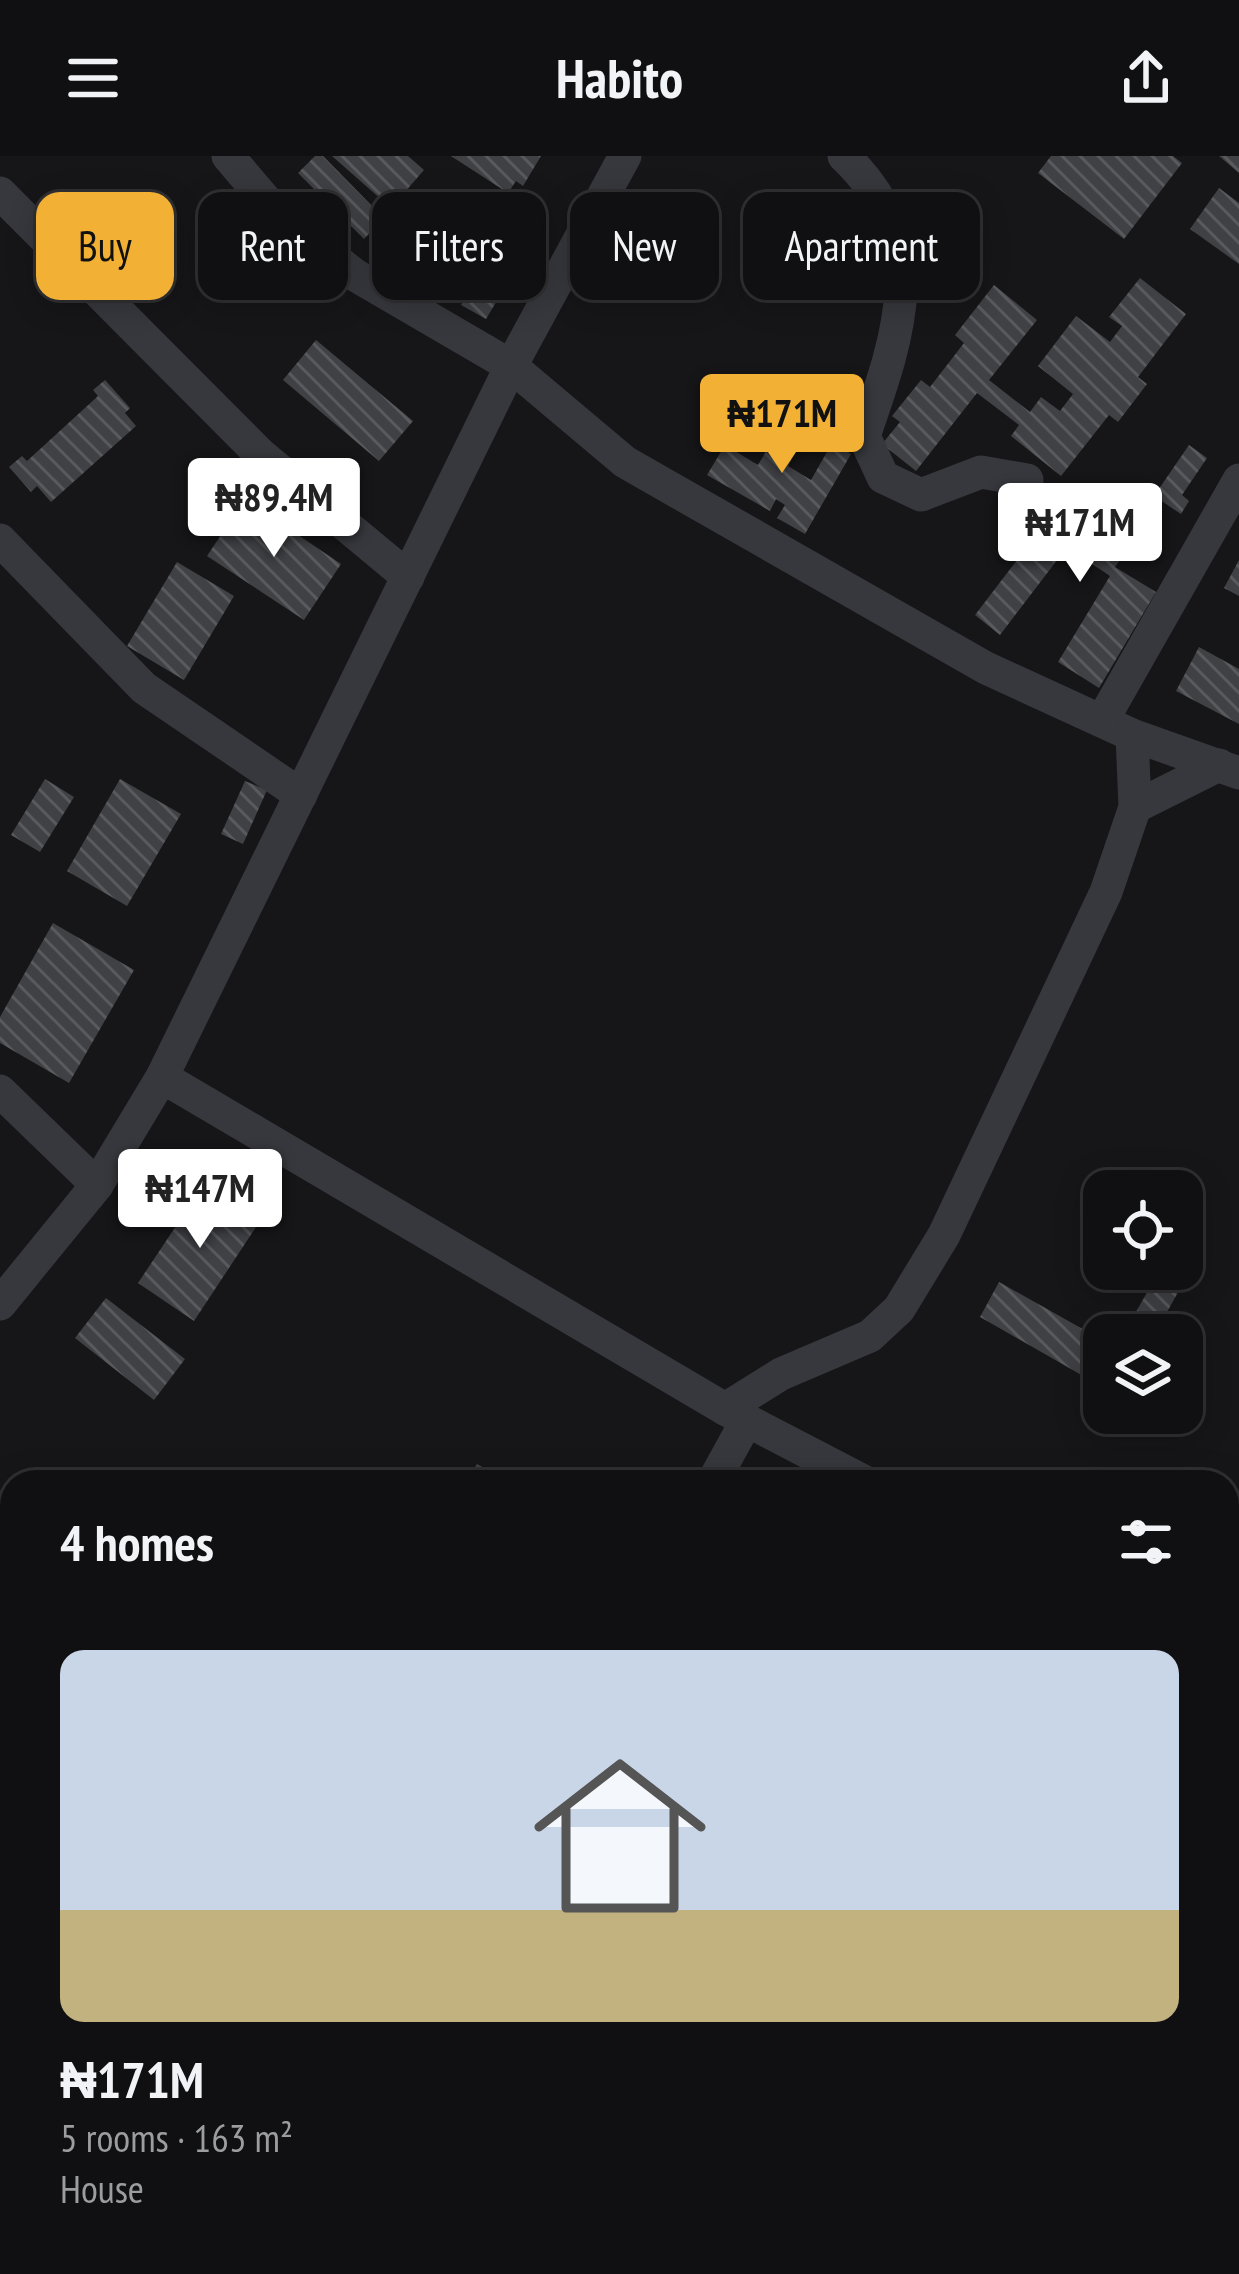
<!DOCTYPE html>
<html lang="en">
<head>
<meta charset="utf-8">
<style>
	body { margin:0; font-family:"PT Sans Narrow",sans-serif; background:#1e1e20; color:#f1f3f6; height:100vh; display:flex; flex-direction:column; font-size:45px; white-space:nowrap }
	* { box-sizing:border-box; margin:0 }
	p { font-size:39px; color:#9c9d9f }
	.icon { flex:none; width:66px; height:66px; fill:none; stroke:currentColor; stroke-width:2; stroke-linecap:round; stroke-linejoin:round }
	.map { position:relative; flex:1; overflow:hidden }
	.drawer { position:absolute; left:0px; top:1314px; width:1239px; height:804px; display:flex; flex-direction:column; background:#101012; border-radius:36px 36px 0 0; box-shadow:0 6px 30px #0003,0 0 0 3px #303032 }
	.drawer>* { flex:none }
	.top-card { position:absolute; left:36px; top:36px; width:1167px; height:108px; display:flex; gap:24px }
	.tools { position:absolute; left:1083px; top:1014px; display:grid; gap:24px }
	.tools a { display:grid; place-items:center; width:120px; height:120px; border-radius:24px; background:#101012; box-shadow:0 6px 30px #0003,0 0 0 3px #303032; font-size:60px }
	.price { position:absolute; translate:-50% -102px; padding:0 27px; border-radius:12px; background:#fff; color:#222; font-size:39px; line-height:78px; filter:drop-shadow(0 3px 6px #0008) }
	.price::after { content:''; position:absolute; left:50%; top:72px; width:36px; height:27px; margin-left:-18px; background:inherit; clip-path:polygon(0 0,100% 0,50% 100%) }
	.price.selected { background:#f2b134; color:#111 }
	ul { padding:0; list-style:none }
	li { display:grid; align-content:center; gap:24px; height:636px; padding:0 60px }
	li+li { border-top:3px solid #303032 }
	li span { display:grid; place-items:center; height:372px; border-radius:24px; color:#555 }
	li>.icon { margin-inline-start:auto }
	span .icon { width:216px; height:216px; fill:#fffc; stroke-width:1 }
	li b { font-size:51px }
	h2 { display:flex; justify-content:space-between; align-items:center; height:144px; padding:0 60px; font-size:51px }
	.chip { padding:0 42px; border-radius:24px; background:#101012; box-shadow:0 6px 30px #0003,0 0 0 3px #303032; font-size:42px; line-height:108px }
	.chip.selected { background:#f2b134; color:#111 }
	header { display:flex; justify-content:space-between; align-items:center; height:156px; padding:0 60px; background:#101012; font-size:54px; font-weight:600 }
	.map>svg:first-child { display:block }
	.building { fill:url(#building-back-hatch) }
	.lines { fill:none; stroke-linecap:round; stroke-linejoin:round }
	.minor { stroke:#37383d; stroke-width:33 }
</style>
</head>
<body>
<header><svg class="icon" aria-label="menu" viewBox="0 0 24 24"><path d="M4 6h16M4 12h16M4 18h16"/></svg>Habito<svg class="icon" aria-label="share" viewBox="0 0 24 24"><path d="M12 15V3M7 8l5-5 5 5M5 13v7h14v-7"/></svg></header>
<div class="map">
<svg width="1239" height="2118" viewBox="0 0 1239 2118">
	<defs>
		<pattern id="building-back-hatch" width="6" height="6" patternUnits="userSpaceOnUse" patternTransform="scale(3)"><rect width="6" height="6" fill="#404145"/><path d="M-1 5l2 2M0 0l6 6M5-1l2 2" fill="none" stroke="#595a5e"/></pattern>
	</defs>
	<rect width="100%" height="100%" fill="#161618"/>
	<!-- building -->
	<g class="building">
		<polygon points="315,0 323,0 384,62 364,83 298,17"/>
		<polygon points="332,0 408,0 424,14 391,52"/>
		<polygon points="451,0 541,0 523,30 516,25 508,37"/>
		<polygon points="1051,0 1173,0 1182,7 1124,83 1038,17"/>
		<polygon points="1219,0 1239,0 1239,17"/>
		<polygon points="1219,32 1239,47 1239,108 1190,73"/>
		<polygon points="505,74 530,89 486,163 461,149"/>
		<polygon points="1140,122 1186,158 1138,221 1147,228 1118,266 1109,259 1061,320 1011,280 1019,269 977,237 916,315 882,288 900,266 892,260 921,224 930,231 964,187 955,179 994,129 1037,164 989,224 1030,256 1041,241 1060,255 1073,238 1038,210 1076,160 1110,186 1122,170 1109,161"/>
		<polygon points="316,184 413,265 379,305 283,224"/>
		<polygon points="105,224 130,252 125,257 136,270 51,346 37,330 31,336 9,311 22,300 27,305 98,240 93,234"/>
		<polygon points="787,259 809,272 788,310 811,324 832,287 851,298 805,378 777,362 785,349 776,343 770,355 707,319 725,289 758,309"/>
		<polygon points="1189,289 1207,302 1182,339 1189,345 1181,358 1154,340"/>
		<polygon points="1079,332 1141,374 1115,411 1156,436 1099,532 1058,506 1110,420 1067,391 1000,479 975,459 1047,365 1073,385 1077,378 1057,365"/>
		<polygon points="245,343 341,408 304,464 207,400"/>
		<polygon points="1239,404 1239,440 1224,432"/>
		<polygon points="177,406 234,440 184,524 127,490"/>
		<polygon points="1199,491 1239,513 1239,568 1176,535"/>
		<polygon points="45,623 74,641 40,696 11,679"/>
		<polygon points="120,623 181,658 127,750 67,715"/>
		<polygon points="245,625 267,634 243,688 221,678"/>
		<polygon points="53,767 134,814 69,927 0,887 0,861"/>
		<polygon points="206,1025 262,1062 194,1165 138,1127"/>
		<polygon points="1158,1117 1181,1131 1154,1179 1123,1179"/>
		<polygon points="999,1126 1104,1185 1104,1232 980,1161"/>
		<polygon points="106,1142 185,1203 154,1244 75,1182"/>
		<polygon points="477,1308 507,1326 465,1326"/>
		<polygon points="0,1445 12,1459 0,1475"/>
		<polygon points="1227,1581 1239,1590 1239,1612 1227,1628"/>
		<polygon points="0,1646 12,1658 12,1672 0,1684"/>
		<polygon points="1227,1969 1239,1974 1237,2060 1227,2055"/>
		<polygon points="1089,2106 1143,2106 1159,2118 1080,2118"/>
	</g>
	<g class="lines">
		<!-- minor -->
		<g class="minor">
			<polyline points="228,0 278,59 355,119 511,210 625,306 986,512 1132,579 1239,617"/>
			<path d="M 844,0 C 933,85 900,177 864,280 L 883,321 L 921,339 L 981,316 L 1027,324"/>
			<polyline points="0,37 260,298 408,421"/>
			<polyline points="0,384 144,532 301,639"/>
			<polyline points="1102,565 1239,324"/>
			<polyline points="1135,651 1219,609"/>
			<polyline points="162,921 725,1253 865,1326"/>
			<polyline points="0,935 97,1029"/>
			<polyline points="0,1148 97,1029 162,921 511,210 625,0"/>
			<polyline points="725,1253 781,1218 870,1180 899,1153 944,1079 1106,736 1135,651 1132,579"/>
			<polyline points="713,1326 747,1264"/>
			<polyline points="1227,1514 1239,1520"/>
			<polyline points="0,2036 12,2025"/>
			<polyline points="1217,2106 1231,2118"/>
		</g>
	</g>
</svg>
<div class="tools">
<a><svg class="icon" aria-label="locate" viewBox="0 0 24 24"><circle cx="12" cy="12" r="6"/><path d="M12 2v4M12 18v4M2 12h4M18 12h4"/></svg></a>
<a><svg class="icon" aria-label="layers" viewBox="0 0 24 24"><path d="M12 4l9 5-9 5-9-5zM3 14l9 5 9-5"/></svg></a>
</div>
<b class="price selected" style="left:782px;top:320px">₦171M</b>
<b class="price" style="left:274px;top:404px">₦89.4M</b>
<b class="price" style="left:1080px;top:429px">₦171M</b>
<b class="price" style="left:200px;top:1095px">₦147M</b>
<div class="top-card">
<a class="chip selected">Buy</a>
<a class="chip">Rent</a>
<a class="chip">Filters</a>
<a class="chip">New</a>
<a class="chip">Apartment</a>
</div>
<section class="drawer">
<h2>4 homes<svg class="icon" aria-label="filters" viewBox="0 0 24 24"><path d="M4 7h16M4 17h16"/><circle cx="9" cy="7" r="2"/><circle cx="15" cy="17" r="2"/></svg></h2>
<ul>
<li><span style="background:linear-gradient(#c9d6e8 70%,#c2b280 0)"><svg class="icon" aria-label="home" viewBox="0 0 24 24"><path d="M3 11l9-7 9 7M6 9v11h12V9"/></svg></span><div><b>₦171M</b><p>5 rooms · 163 m²</p><p>House</p></div></li>
</ul>
</section>
</div>
</body>
</html>
